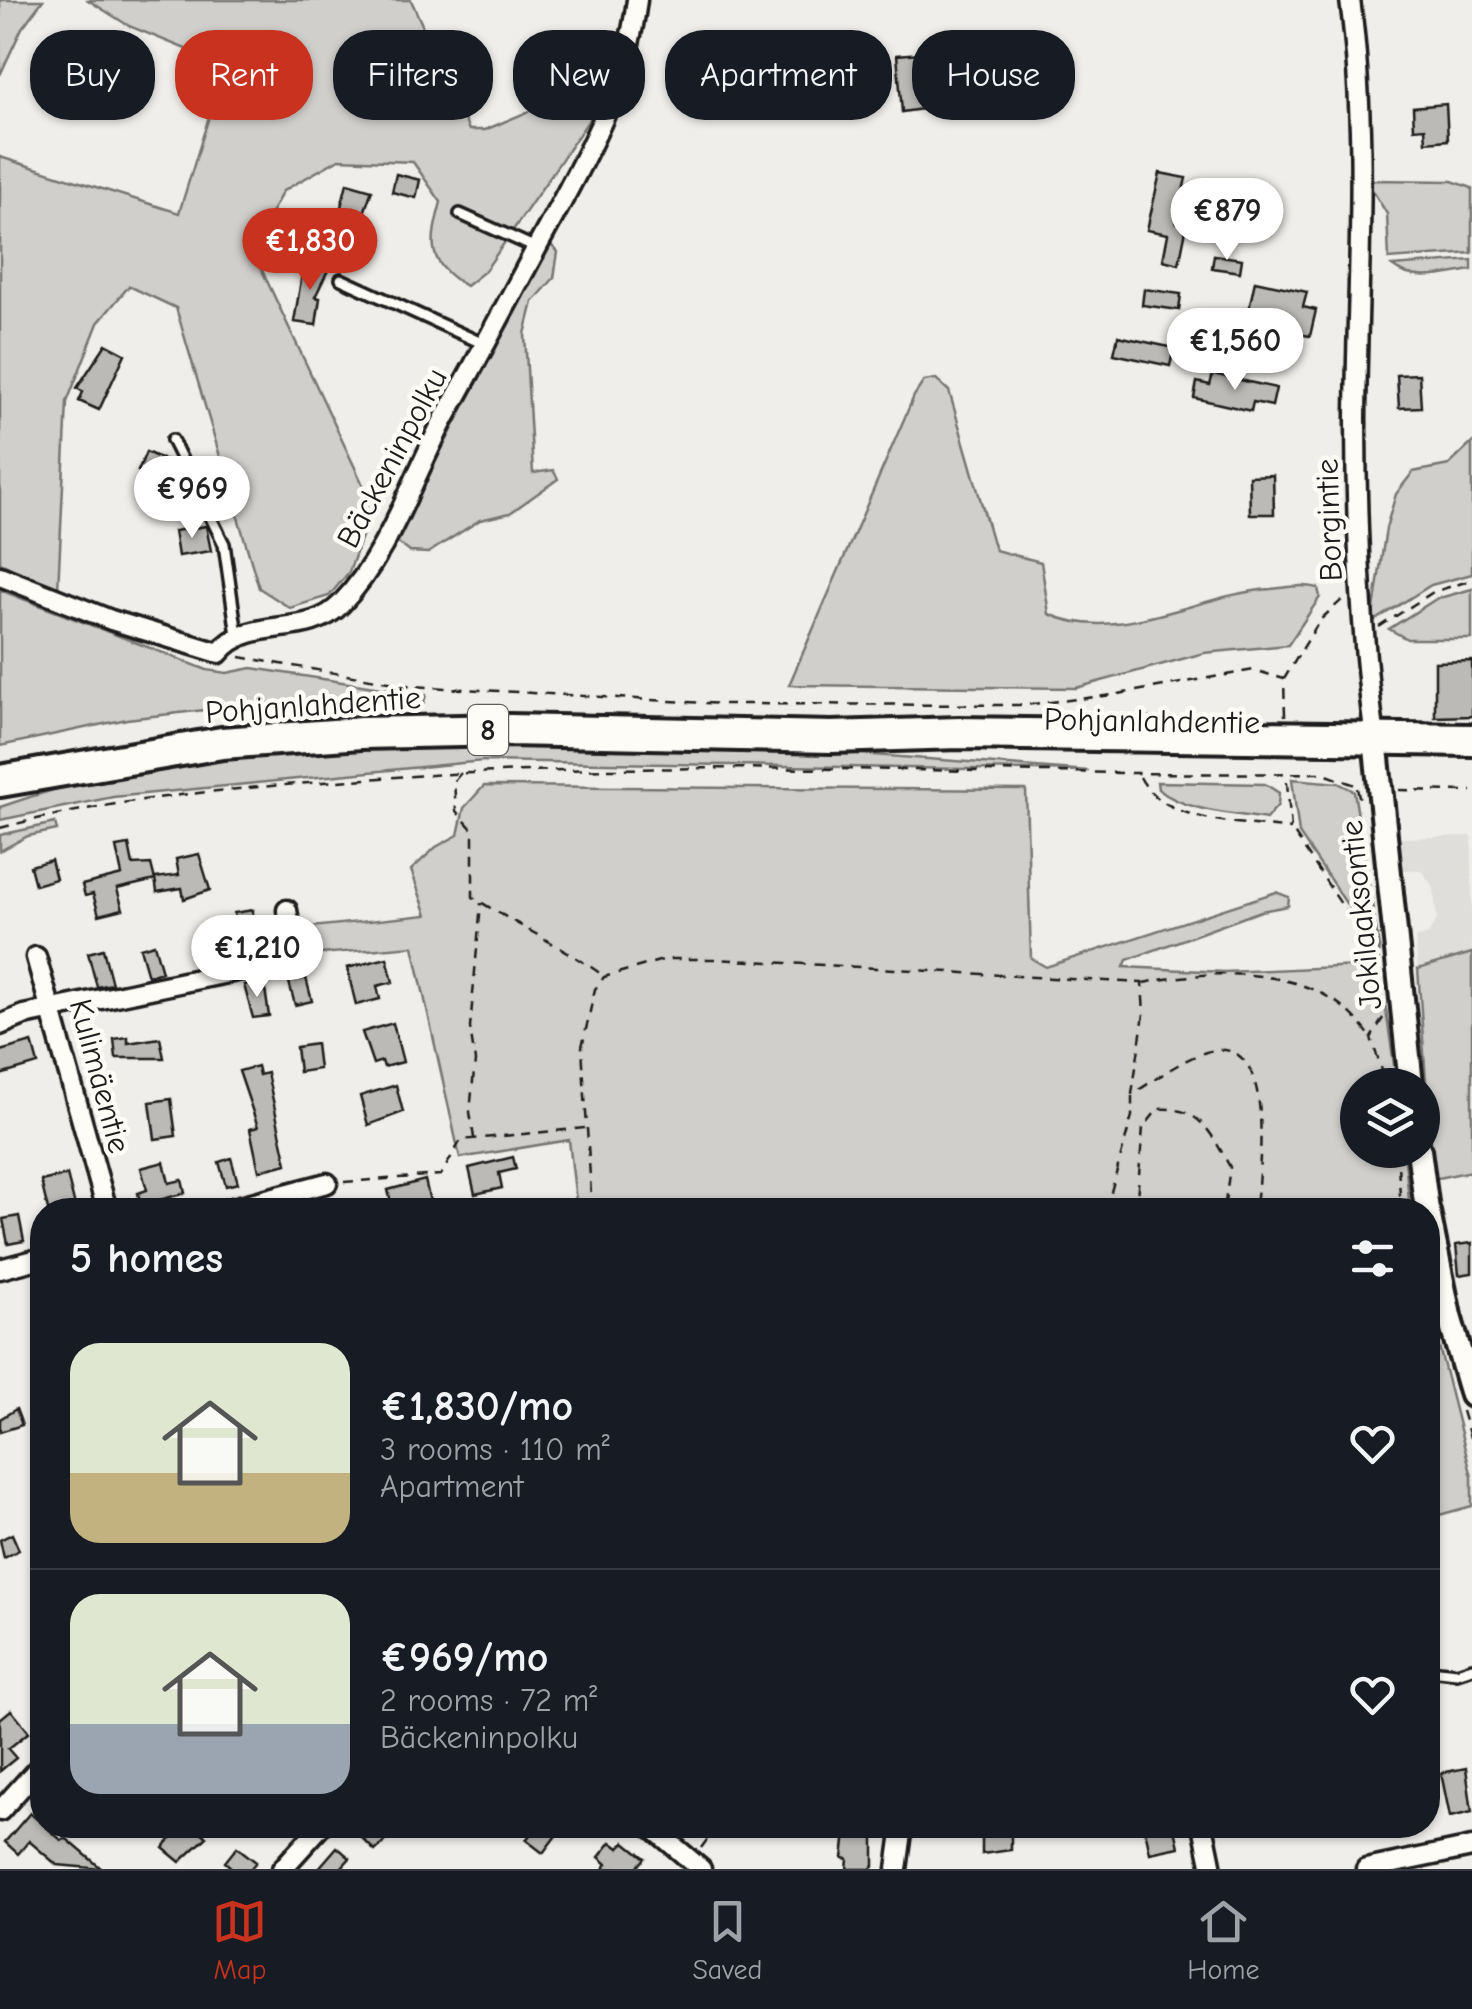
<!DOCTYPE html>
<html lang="en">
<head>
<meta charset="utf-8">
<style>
	body { margin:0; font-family:"Comic Neue",sans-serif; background:#20242c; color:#f1f3f6; height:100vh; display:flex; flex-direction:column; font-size:38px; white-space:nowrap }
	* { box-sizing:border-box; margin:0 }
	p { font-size:32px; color:#9ea1a6 }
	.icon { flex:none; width:55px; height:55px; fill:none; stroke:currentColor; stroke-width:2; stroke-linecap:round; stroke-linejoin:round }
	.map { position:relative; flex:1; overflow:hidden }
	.drawer { position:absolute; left:30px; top:1198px; width:1410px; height:640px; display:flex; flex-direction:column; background:#171b24; border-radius:40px; box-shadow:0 2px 8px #0004 }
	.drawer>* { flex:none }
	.top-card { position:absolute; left:30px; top:30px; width:1412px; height:90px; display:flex; gap:20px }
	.buttons { position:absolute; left:1340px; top:1068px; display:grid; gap:20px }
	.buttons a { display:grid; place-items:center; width:100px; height:100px; border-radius:50%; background:#171b24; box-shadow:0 2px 8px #0004; font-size:50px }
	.price { position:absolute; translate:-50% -85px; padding:0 22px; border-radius:35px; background:#fff; color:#222; font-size:32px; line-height:65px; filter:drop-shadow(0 2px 5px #0008) }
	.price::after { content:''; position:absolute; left:50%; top:60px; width:30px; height:22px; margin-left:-15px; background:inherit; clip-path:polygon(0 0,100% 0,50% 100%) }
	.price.active { background:#c8321e; color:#fff }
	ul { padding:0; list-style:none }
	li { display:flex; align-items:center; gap:30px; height:250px; padding:0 40px }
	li+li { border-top:2px solid #363941 }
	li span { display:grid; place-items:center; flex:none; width:280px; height:200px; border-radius:30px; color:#555 }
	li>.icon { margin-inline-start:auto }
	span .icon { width:120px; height:120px; fill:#fffc; stroke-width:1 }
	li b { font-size:42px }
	h2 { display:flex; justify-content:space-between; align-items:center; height:120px; padding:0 40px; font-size:42px }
	.tag { padding:0 35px; border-radius:40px; background:#171b24; box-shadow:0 2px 8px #0004; font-size:35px; line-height:90px }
	.tag.active { background:#c8321e; color:#fff }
	.dock { display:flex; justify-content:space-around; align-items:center; height:140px; border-top:2px solid #363941; background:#171b24; font-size:28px; color:#9ea1a6 }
	.dock a { display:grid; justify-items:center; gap:5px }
	.dock .active { color:#c8321e }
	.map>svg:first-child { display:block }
	.built { fill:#e0deda }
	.green { fill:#d0cfcc; stroke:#767674; stroke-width:2.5 }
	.building { fill:#bbbab6; stroke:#1c1c1c; stroke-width:2.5 }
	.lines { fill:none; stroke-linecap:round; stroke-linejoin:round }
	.service-casing { stroke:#1c1c1c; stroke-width:16 }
	.minor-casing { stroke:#1c1c1c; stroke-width:25 }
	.tertiary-casing { stroke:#1c1c1c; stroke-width:30 }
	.trunk-casing { stroke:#1c1c1c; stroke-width:38 }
	.path { stroke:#1c1c1c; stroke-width:2.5; stroke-dasharray:10 8; stroke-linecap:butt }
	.service { stroke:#fdfcf7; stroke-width:9 }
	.minor { stroke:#fdfcf7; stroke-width:18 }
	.tertiary { stroke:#fdfcf7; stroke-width:22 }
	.trunk { stroke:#fdfcf7; stroke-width:30 }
	.labels { text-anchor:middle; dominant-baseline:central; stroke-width:9; stroke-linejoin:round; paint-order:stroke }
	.shield { fill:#fdfcf7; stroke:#605f5e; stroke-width:2.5 }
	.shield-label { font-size:30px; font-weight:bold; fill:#1c1c1c }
	.street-label { font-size:32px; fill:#1c1c1c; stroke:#fdfcf7 }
</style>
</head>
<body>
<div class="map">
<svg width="1472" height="1869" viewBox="0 0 1472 1869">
	<rect width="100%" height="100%" fill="#f0eeea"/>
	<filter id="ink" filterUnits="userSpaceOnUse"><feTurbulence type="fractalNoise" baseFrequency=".01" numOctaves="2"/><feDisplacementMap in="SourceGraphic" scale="20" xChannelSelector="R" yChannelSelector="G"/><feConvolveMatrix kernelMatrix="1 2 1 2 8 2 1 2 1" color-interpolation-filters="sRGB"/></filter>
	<g filter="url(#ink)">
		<!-- built -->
		<polygon class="built" points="1472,836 1472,953 1418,969 1415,938 1428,934 1437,919 1433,887 1421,870 1402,870 1401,838"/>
		<!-- green -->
		<g class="green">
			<polygon points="0,0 43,0 22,28 0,75"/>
			<path d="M 88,0 L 411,0 L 469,130 L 485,130 L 593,84 L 595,111 L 485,271 L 466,286 C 426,263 430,243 441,202 L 413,162 L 339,159 L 283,191 L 252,249 L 373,506 L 349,572 L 329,596 L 290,608 L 259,588 L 176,308 L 129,286 L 98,323 L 67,402 L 58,590 L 0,563 L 0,157 L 179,213 L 225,65 L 129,26 Z"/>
			<polygon points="1371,180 1452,181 1472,188 1472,253 1389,259 1387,214 1371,188"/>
			<polygon points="550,244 558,252 554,278 533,302 525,334 533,473 553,470 558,479 510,513 480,520 428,553 410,552 394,540"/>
			<path d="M 1472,260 L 1472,270 C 1446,274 1414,284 1392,266 Z"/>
			<path d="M 936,379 L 949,391 L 995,550 L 1041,562 L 1049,614 C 1119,645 1198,594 1271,589 C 1286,587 1303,584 1318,588 L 1320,597 L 1288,645 L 1204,653 L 1076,688 L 789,685 L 914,396 L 924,381 Z"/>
			<polygon points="1472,443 1472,574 1431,585 1372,622 1386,528 1396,494 1413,472 1449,465"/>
			<polygon points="1472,589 1472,639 1407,639 1389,629 1436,599"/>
			<polygon points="0,590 207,670 227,673 252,668 426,695 423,705 265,703 127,719 0,746"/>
			<path d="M 589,744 L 833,752 L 1089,771 L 483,761 L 113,797 L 0,820 L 0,807 C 187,740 393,745 589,744 Z"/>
			<polygon points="1292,779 1338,783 1354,791 1380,953 1299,834"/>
			<path d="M 1157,782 L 1265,784 L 1279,793 L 1278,805 L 1266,819 C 1232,813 1186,812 1158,789 Z"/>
			<polygon points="484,786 1026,790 1031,958 1046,967 1276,892 1289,897 1288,906 1261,911 1127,960 1124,967 1224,972 1360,966 1385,1003 1397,1085 1358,1085 1358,1150 1404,1150 1410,1210 577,1210 569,1140 460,1158 413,946 321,954 311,927 427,915 411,870 436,847 458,835 464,808"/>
			<polygon points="55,823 57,830 28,836 0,851 0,835"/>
			<polygon points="1472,953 1472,1171 1433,1179 1418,969"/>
			<polygon points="1428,1303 1472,1477 1472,1506 1428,1518"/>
		</g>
		<!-- building -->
		<g class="building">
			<polygon points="959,41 972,42 977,101 902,112 897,55 920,53 921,62 926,62 928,91 960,88"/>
			<polygon points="1446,104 1448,140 1426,142 1425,128 1414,129 1413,107"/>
			<polygon points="1160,173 1186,178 1176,222 1187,225 1179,264 1163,260 1168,234 1147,230"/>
			<polygon points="396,174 420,180 416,198 392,192"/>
			<polygon points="347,183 372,190 357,233 336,227"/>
			<polygon points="1214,255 1242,259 1240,272 1212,268"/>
			<polygon points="309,259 329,268 315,297 320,298 316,325 294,322 302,274"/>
			<polygon points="1255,281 1307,292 1303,307 1316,310 1310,336 1298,334 1299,329 1247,318"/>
			<polygon points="1144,289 1181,294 1179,310 1142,305"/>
			<polygon points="1118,336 1174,348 1170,366 1114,354"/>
			<polygon points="106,344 125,354 99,410 79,401 83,392 77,388"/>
			<polygon points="1213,374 1276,388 1272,406 1253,402 1251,411 1194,398 1197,382 1210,385"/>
			<polygon points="1419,374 1421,407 1399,408 1397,375"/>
			<polygon points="146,452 169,462 160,481 138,471"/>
			<polygon points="1273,475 1274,514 1250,514 1249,476"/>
			<polygon points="206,526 211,551 178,556 174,531"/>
			<polygon points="1472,661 1472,716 1435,717 1435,662"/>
			<polygon points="129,845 133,865 151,864 155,880 117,889 123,909 99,915 93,894 85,896 82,885 122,875 116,847"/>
			<polygon points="199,854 210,890 184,899 182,888 157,892 155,878 179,875 176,859"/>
			<polygon points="51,860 56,879 35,885 30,866"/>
			<polygon points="253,910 252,947 218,952 215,929 236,926 234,913"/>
			<polygon points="154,944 162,972 148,976 140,948"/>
			<polygon points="103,949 112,984 97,987 88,953"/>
			<polygon points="387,958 393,982 377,986 380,999 356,1005 347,968"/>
			<polygon points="306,978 312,1001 295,1005 289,982"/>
			<polygon points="264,982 269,1016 253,1018 244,985"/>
			<polygon points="393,1023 403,1062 384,1067 382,1061 373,1064 362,1032"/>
			<polygon points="128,1037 128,1043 160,1038 164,1058 116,1058 114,1039"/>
			<polygon points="32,1042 38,1064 0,1075 0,1051"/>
			<polygon points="316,1044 319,1069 299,1072 296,1047"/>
			<polygon points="257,1066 259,1075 267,1073 287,1164 259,1171 250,1129 258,1127 239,1071"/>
			<polygon points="396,1085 403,1112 368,1125 360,1096"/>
			<polygon points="171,1099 176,1136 155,1139 150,1102"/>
			<polygon points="513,1157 516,1169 499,1173 502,1188 475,1194 469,1168"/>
			<polygon points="231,1158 238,1183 226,1186 219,1162"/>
			<polygon points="164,1162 169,1183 182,1180 185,1193 141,1205 138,1193 147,1190 141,1168"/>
			<polygon points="67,1175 76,1210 48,1210 41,1181"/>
			<polygon points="425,1180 432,1210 408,1210 406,1204 392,1207 388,1190"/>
			<polygon points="19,1216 24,1241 8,1244 3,1219"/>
			<polygon points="1472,1243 1472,1273 1459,1275 1456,1245"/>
			<polygon points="16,1409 22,1425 0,1432 0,1419"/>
			<polygon points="12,1534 19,1550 4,1558 0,1540"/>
			<polygon points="11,1710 29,1732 8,1749 16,1758 0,1771 0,1719"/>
			<polygon points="1466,1768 1472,1812 1450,1817 1441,1773"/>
			<polygon points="30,1813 61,1840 67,1839 102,1869 57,1865 29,1841 18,1854 5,1842"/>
			<polygon points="182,1825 193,1825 207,1837 180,1862 163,1848"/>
			<polygon points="375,1825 391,1836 375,1851 362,1838"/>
			<polygon points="538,1825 564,1825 543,1853 526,1840"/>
			<polygon points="982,1825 1011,1826 1011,1850 982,1854"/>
			<polygon points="1144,1825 1174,1825 1179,1847 1150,1853"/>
			<polygon points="846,1832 874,1835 874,1866 870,1869 847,1869 848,1859 843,1858"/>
			<polygon points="611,1842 619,1848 625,1842 645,1858 636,1869 603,1869 607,1864 599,1857"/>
			<polygon points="237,1847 256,1862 250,1869 233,1869 225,1862"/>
			<polygon points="337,1847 350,1858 340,1869 318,1869"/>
		</g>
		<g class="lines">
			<!-- service casing -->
			<g class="service-casing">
				<g id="service">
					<polyline points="460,214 536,248"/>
					<polyline points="341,279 486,345"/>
					<polyline points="172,440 224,544 237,635"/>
					<polyline points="1428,1670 1457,1673 1472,1668"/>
				</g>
			</g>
			<!-- minor casing -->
			<g class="minor-casing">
				<g id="minor">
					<path d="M 1350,0 C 1369,140 1357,279 1356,419 C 1356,526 1361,633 1375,739"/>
					<path d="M 0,576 L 111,620 L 219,653 C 250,614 307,640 341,604 C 391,552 413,474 448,412 C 478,359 506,305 535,251 C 578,171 626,93 637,0"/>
					<polyline points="36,957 107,1210"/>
					<path d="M 0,1025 L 24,1015 L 280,962 C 298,947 290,930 287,910"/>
					<polyline points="225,1210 327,1183"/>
					<polyline points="0,1269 42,1258"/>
					<polyline points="0,1811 42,1764"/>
					<polyline points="649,1825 701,1869"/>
					<polyline points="1203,1825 1212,1869"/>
					<polyline points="282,1869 322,1825"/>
					<polyline points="897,1869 903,1825"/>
					<polyline points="1366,1869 1472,1847"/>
				</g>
			</g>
			<!-- tertiary casing -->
			<g class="tertiary-casing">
				<g id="tertiary">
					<polyline points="1375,739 1411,1085"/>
					<polyline points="1419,1150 1427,1210"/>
					<polyline points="1428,1212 1449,1316 1472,1395"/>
				</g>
			</g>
			<!-- trunk casing -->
			<g class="trunk-casing">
				<polyline id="trunk" points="0,781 222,743 361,733 510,730 832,737 959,733 1472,740"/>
			</g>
			<!-- path -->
			<g class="path">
				<polyline points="1379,627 1433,592 1472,580"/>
				<polyline points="240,657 412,686 722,704 1024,705 1113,695 1254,670 1284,679"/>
				<polyline points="1285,716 1284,679 1320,620 1343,599"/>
				<path d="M 461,773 L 454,781 L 456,811 L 473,830 L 473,897 C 516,925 562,946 604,976"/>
				<path d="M 1140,777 C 1165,825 1244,822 1291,829"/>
				<polyline points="1287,782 1291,829 1379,961"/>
				<polyline points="1357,788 1361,805"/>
				<polyline points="1399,790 1472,791"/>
				<path d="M 0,828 C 115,798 234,788 352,780 C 674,756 998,777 1321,773 L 1361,787"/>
				<path d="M 1143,983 C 1219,968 1324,964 1371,1038"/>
				<polyline points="1383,1018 1371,1038 1387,1085"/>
				<polyline points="474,1138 470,1112 475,1061 470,1028 481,903"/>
				<polyline points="1397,1150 1401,1210"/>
				<polyline points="344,1182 441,1175 461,1140 585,1128"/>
				<path d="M 592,1210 L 582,1047 L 595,989 L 604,977 L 666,959 L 717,959 L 1142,983 L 1144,1014 L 1132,1094 C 1156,1080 1180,1060 1206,1052 C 1280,1030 1258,1172 1256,1210"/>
				<polyline points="1106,1210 1132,1116 1132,1096"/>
				<path d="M 1136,1210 L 1143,1128 L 1158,1109 C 1200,1106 1211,1133 1230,1167 L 1224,1210"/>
				<polyline points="1462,1411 1472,1444"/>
				<polyline points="701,1848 718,1825"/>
			</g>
			<!-- service -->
			<use href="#service" class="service"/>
			<!-- minor -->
			<use href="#minor" class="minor"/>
			<!-- tertiary -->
			<use href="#tertiary" class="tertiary"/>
			<!-- trunk -->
			<use href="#trunk" class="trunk"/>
		</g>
	</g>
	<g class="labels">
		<!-- shield labels -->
		<rect class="shield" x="468" y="705" width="40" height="50" rx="8"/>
		<g class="shield-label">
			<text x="488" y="730">8</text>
		</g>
		<!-- street labels -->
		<g class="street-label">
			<text transform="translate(392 458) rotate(-62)">Bäckeninpolku</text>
			<text transform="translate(1329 520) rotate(-92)">Borgintie</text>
			<text transform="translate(313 705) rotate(-4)">Pohjanlahdentie</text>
			<text transform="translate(1152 721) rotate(1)">Pohjanlahdentie</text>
			<text transform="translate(1361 915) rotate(-96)">Jokilaaksontie</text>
			<text transform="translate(100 1076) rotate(75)">Kulimäentie</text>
		</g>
	</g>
</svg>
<div class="buttons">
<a><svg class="icon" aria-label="layers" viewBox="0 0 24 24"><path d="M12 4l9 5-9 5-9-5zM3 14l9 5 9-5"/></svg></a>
</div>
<b class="price" style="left:1227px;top:263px">€879</b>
<b class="price active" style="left:310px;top:293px">€1,830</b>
<b class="price" style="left:1235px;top:393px">€1,560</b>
<b class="price" style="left:192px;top:541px">€969</b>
<b class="price" style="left:257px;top:1000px">€1,210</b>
<div class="top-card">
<a class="tag">Buy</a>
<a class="tag active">Rent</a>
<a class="tag">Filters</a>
<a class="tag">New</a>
<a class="tag">Apartment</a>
<a class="tag">House</a>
</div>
<section class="drawer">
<h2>5 homes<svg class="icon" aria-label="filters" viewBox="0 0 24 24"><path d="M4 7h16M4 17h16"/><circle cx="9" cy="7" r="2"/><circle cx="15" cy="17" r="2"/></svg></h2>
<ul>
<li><span style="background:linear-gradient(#dfe7d0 65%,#c2b280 0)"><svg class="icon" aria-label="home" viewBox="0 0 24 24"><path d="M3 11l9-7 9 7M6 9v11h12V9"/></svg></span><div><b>€1,830/mo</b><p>3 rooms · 110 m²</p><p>Apartment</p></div><svg class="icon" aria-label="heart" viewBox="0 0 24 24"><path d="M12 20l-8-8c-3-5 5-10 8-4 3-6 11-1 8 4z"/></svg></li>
<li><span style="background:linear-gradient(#dfe7d0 65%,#9aa5b1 0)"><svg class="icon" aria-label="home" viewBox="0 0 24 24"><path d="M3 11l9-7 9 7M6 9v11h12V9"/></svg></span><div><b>€969/mo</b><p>2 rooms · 72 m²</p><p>Bäckeninpolku</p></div><svg class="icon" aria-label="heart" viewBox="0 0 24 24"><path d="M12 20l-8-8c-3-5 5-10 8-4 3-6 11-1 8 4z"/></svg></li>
</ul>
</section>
</div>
<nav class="dock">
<a class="active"><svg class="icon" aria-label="map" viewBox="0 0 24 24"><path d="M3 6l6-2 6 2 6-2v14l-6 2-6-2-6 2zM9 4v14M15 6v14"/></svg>Map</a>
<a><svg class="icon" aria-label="saved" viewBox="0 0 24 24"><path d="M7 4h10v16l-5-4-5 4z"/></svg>Saved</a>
<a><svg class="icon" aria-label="home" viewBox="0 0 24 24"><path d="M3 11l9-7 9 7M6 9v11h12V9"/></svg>Home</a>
</nav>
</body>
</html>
